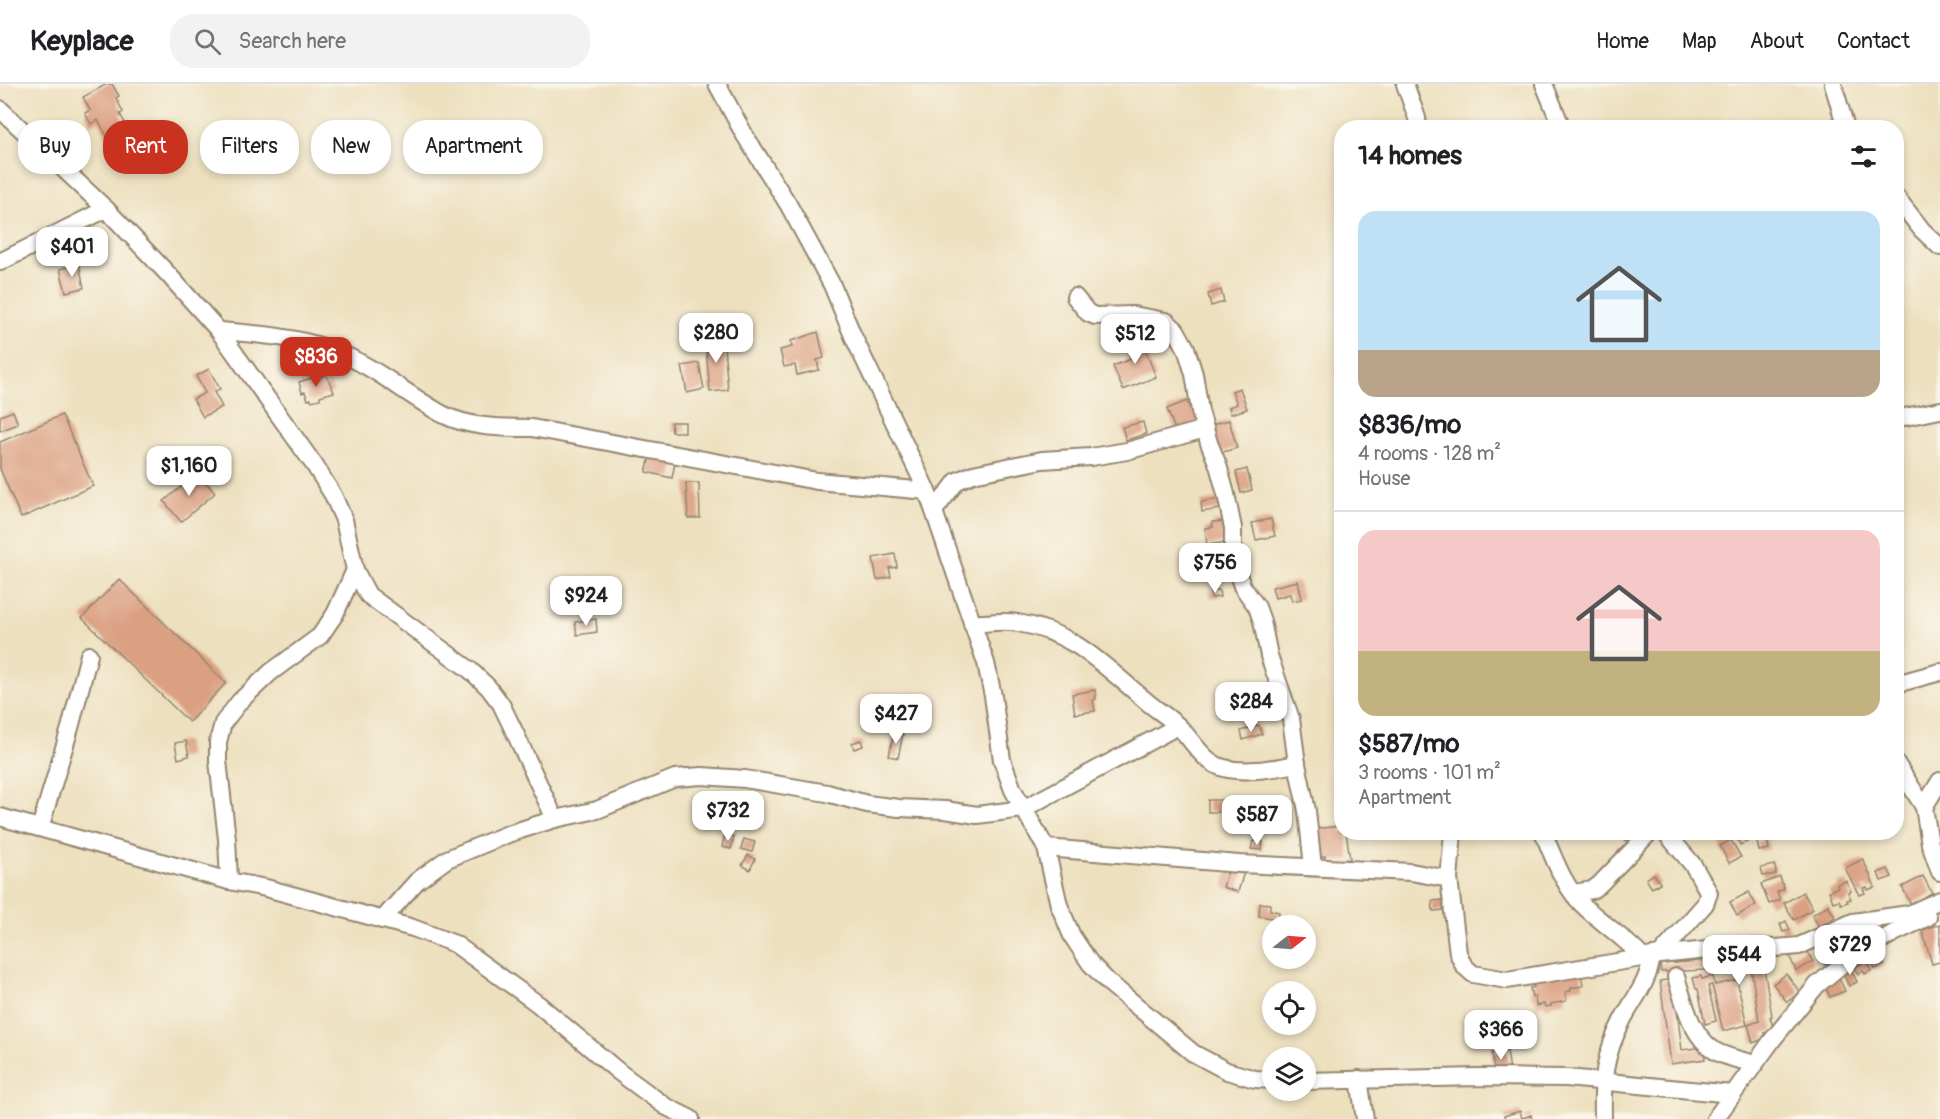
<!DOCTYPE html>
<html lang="en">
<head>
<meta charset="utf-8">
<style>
	body { margin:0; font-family:Pangolin,sans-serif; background:#f2f2f2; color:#202124; height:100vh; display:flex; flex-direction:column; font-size:22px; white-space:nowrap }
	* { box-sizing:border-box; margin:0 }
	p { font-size:20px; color:#757577 }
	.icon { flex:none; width:33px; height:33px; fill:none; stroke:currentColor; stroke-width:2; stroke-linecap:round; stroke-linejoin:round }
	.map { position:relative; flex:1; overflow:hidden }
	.side { position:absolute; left:1334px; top:36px; width:570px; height:720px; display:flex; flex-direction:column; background:#fff; border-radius:24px; box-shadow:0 3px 9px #0003 }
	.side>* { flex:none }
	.top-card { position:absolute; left:18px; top:36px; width:570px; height:54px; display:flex; gap:12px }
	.needle { width:39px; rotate:73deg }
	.fabs { position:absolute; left:1262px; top:831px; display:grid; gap:12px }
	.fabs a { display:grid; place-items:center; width:54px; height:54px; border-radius:50%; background:#fff; box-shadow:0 3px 9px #0003; font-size:30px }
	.price { position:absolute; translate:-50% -51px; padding:0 14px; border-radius:12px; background:#fff; color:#222; font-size:20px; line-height:39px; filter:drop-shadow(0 2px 3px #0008) }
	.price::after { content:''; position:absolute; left:50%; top:36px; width:18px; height:14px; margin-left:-9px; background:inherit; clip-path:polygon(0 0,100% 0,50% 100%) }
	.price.selected { background:#c8321e; color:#fff }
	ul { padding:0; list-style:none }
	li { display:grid; align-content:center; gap:12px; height:318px; padding:0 24px }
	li+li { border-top:2px solid #e0e0e0 }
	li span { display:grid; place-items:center; height:186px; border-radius:18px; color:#555 }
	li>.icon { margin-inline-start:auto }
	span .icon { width:108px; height:108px; fill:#fffc; stroke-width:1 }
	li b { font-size:26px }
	h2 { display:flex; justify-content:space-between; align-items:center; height:72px; padding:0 24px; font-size:26px }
	.chip { padding:0 21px; border-radius:24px; background:#fff; box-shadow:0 3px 9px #0003; font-size:21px; line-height:54px }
	.chip.selected { background:#c8321e; color:#fff }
	header { display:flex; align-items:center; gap:36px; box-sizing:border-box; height:84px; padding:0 30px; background:#fff; border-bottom:2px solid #e0e0e0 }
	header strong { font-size:28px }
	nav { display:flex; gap:33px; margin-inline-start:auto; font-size:21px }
	.search { width:420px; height:54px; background:#f2f2f2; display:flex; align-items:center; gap:15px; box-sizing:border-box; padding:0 21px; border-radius:24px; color:#757577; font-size:22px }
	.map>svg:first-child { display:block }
	.building { fill:#db9f81 }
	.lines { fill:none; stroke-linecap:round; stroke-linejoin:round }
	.minor-casing { stroke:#94856e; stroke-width:20 }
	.minor { stroke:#fff; stroke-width:16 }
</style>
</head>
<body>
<header>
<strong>Keyplace</strong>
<div class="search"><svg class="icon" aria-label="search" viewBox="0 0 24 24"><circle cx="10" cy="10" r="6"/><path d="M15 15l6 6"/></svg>Search here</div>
<nav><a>Home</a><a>Map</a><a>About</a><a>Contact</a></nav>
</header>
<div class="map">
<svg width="1940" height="1035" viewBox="0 0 1940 1035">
	<rect width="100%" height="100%" fill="#fbf7ec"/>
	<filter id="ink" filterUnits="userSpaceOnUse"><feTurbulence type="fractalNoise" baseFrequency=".0167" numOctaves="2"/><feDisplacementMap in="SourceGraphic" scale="12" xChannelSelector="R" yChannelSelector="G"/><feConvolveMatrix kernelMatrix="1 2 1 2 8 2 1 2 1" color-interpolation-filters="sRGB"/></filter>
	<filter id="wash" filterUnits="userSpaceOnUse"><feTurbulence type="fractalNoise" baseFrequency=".008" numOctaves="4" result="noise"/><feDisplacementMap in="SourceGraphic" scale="24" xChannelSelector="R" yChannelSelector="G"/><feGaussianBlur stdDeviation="1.35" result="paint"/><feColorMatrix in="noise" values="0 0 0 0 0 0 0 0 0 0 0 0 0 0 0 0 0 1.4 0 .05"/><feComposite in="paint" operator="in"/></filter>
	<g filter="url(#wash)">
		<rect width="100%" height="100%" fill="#ede0bf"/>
		<g id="blocks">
			<!-- building -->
			<g class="building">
				<polygon points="107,0 112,0 119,12 116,14 123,28 120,30 126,41 115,46 116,49 108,54 98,36 91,40 85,29 90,26 83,13"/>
				<polygon points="79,180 84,204 66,208 60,185"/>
				<polygon points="1221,206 1224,218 1211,222 1208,210"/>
				<polygon points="818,248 824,274 817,276 819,286 797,291 795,281 784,283 780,266 792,263 791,257"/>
				<polygon points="1139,250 1156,293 1123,306 1113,282 1131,275 1123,256"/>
				<polygon points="723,251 728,306 710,308 705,253"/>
				<polygon points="699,279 704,305 687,309 682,282"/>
				<polygon points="209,285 220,305 214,308 222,323 203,333 193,315 205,309 196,292"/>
				<polygon points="326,290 334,308 320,312 320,315 312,317 311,315 308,316 305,308 302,309 299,298 315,293 316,295"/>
				<polygon points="1240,304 1247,325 1231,330 1229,323 1237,320 1232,307"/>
				<polygon points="1187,317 1189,323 1196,320 1202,338 1176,348 1167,325"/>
				<polygon points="13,327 18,340 0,347 0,332"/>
				<polygon points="62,331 93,402 21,434 0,385 0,358"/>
				<polygon points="1229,336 1237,364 1216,370 1208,342"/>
				<polygon points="671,338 685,338 685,348 672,348"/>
				<polygon points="1143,338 1146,350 1126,356 1122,343"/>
				<polygon points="650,373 675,379 672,394 646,388"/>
				<polygon points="1247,385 1252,406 1241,409 1236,388"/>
				<polygon points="198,389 215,409 181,438 164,417"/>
				<polygon points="686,399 699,399 700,434 688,434"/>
				<polygon points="1225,414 1227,424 1202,428 1201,418"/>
				<polygon points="1271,435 1275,452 1256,456 1252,439"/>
				<polygon points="1228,437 1231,458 1207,461 1205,444 1213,443 1212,438"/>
				<polygon points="895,470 897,483 889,484 891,493 877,496 873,474"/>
				<polygon points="1225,480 1225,488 1209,490 1208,482"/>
				<polygon points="119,495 226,599 189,638 82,534"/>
				<polygon points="1298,497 1302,515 1292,517 1290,510 1275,514 1272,503"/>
				<polygon points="1219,506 1220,513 1211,514 1210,508"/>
				<polygon points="596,535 597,548 577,551 575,538"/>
				<polygon points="1095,606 1096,615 1093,616 1095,627 1075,630 1072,610"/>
				<polygon points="1259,641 1262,650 1243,656 1241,647"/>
				<polygon points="894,648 903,650 898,674 889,672"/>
				<polygon points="861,656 863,662 854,665 852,659"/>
				<polygon points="186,657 189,672 178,675 175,659"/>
				<rect x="1208" y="716" width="18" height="12"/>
				<polygon points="1341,742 1341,748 1346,748 1350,775 1325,778 1325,772 1316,773 1313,745"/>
				<polygon points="1620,748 1638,748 1626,757"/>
				<polygon points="1736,748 1746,748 1749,757 1740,761"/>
				<polygon points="725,750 734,753 731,765 722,763"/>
				<polygon points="744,755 755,758 752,768 741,765"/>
				<polygon points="1767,755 1769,765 1759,767 1757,758"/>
				<polygon points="1731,756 1741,773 1729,779 1720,762"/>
				<polygon points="1253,757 1263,758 1262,766 1251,765"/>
				<polygon points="748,771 755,775 750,786 742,781"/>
				<polygon points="1863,775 1875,803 1868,806 1867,803 1863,804 1865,809 1859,811 1845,784"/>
				<polygon points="1775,781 1776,790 1763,792 1761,784"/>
				<polygon points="1235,785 1244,788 1238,808 1223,803 1228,787 1234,789"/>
				<polygon points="1888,785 1892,793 1881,797 1878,789"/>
				<polygon points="1654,790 1660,799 1652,804 1646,795"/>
				<polygon points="1923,792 1932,809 1911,820 1902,803"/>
				<polygon points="1780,793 1784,805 1777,808 1780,816 1769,820 1761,800"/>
				<polygon points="1846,797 1851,807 1848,808 1851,815 1847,816 1848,818 1841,820 1839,816 1833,818 1829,807 1838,803 1837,800"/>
				<polygon points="1749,808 1756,821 1737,832 1730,818"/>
				<polygon points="1803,808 1813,825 1794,836 1784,819"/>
				<polygon points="1444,816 1445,826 1433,827 1432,817"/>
				<polygon points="1260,819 1270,820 1270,826 1279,828 1278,835 1259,832"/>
				<polygon points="1828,821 1835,833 1819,843 1812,831"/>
				<polygon points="1786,837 1790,846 1783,848 1780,840"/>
				<polygon points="1940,840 1940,878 1932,880 1922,846"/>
				<polygon points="1876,842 1882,854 1863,863 1857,852"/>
				<polygon points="1843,852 1852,867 1844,872 1835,856"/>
				<polygon points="1821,858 1830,878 1824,880 1815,861"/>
				<polygon points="1806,864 1813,878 1796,887 1790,873"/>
				<polygon points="1878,868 1884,881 1875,885 1869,873"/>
				<polygon points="1762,872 1772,932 1770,933 1773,943 1772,947 1764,949 1765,954 1753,959 1748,941 1759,937 1751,884 1661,888 1660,880"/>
				<polygon points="1867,877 1872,886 1865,890 1863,887 1858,890 1854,884"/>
				<polygon points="1850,883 1857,898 1849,902 1842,887"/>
				<polygon points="1581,888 1583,902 1571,904 1571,907 1565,908 1566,917 1551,920 1551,922 1545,923 1544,920 1536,922 1535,913 1532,913 1530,904 1534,903 1532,895"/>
				<polygon points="1786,890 1800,908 1787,918 1773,900"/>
				<polygon points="1837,890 1845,907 1830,913 1823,898"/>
				<polygon points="1701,892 1702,895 1713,892 1715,901 1737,896 1747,941 1723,947 1712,901 1708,902 1716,937 1705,940 1698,905 1696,905 1693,894"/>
				<polygon points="1673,895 1682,966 1703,963 1705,975 1671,980 1660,897"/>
				<polygon points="1507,967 1510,986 1494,987 1492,968"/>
				<polygon points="1520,1027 1522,1034 1531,1031 1532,1035 1505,1035 1504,1032"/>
			</g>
		</g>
	</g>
	<g filter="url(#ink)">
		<use href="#blocks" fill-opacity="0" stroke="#94856e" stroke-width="1.5"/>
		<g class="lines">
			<!-- minor casing -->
			<g class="minor-casing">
				<g id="minor">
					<polyline points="717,0 744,50 788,120 832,201 853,252 927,407 986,579 993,612 1002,676 1013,706 1046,764 1059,821 1072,852 1090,879 1108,898 1193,969 1227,987 1255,995 1272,996"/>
					<polyline points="1405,0 1417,34 1418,44"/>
					<polyline points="1544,0 1562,44"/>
					<polyline points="1833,0 1846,44"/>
					<polyline points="0,25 106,125 166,188 219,247 315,382 333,411 344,436 355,486 368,511 470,586 488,603 501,620 515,649 555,735"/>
					<polyline points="1896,113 1922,146 1940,163"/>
					<polyline points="0,178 106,125"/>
					<polyline points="1075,213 1088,229 1095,232 1133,231 1166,237 1176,246 1186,264 1194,290 1200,327 1209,359 1218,381 1226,410 1233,444 1233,464 1236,484 1242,502 1257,523 1262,537 1269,572 1291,635 1297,680 1307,727 1313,783"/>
					<path d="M 219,247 C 258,250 298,253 335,267 C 374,282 406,310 442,330 C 469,344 503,344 532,344 L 817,397 L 927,407"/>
					<polyline points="1896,332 1905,333 1940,326"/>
					<polyline points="934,427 957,397 973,390 1042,376 1091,373 1127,367 1205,345"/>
					<path d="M 972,540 C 987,539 1004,536 1018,539 C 1074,548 1104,582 1145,616 C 1155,625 1167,632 1178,642 C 1192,655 1203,679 1224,684 C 1247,690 1274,684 1297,680"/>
					<polyline points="1896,600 1940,588"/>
					<polyline points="1896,679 1924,723"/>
					<polyline points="1940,697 1924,723 1930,760 1940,788"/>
					<polyline points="0,733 229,797 266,804 413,844 455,860 538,920 619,988 665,1022 691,1035"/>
					<polyline points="40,744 70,644 89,571"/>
					<polyline points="1453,748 1449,795 1458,869 1464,882 1473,890 1507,896 1660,871 1735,863 1776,864 1799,862 1853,838 1909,830 1940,816"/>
					<path d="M 1543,748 C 1554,775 1565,806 1587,825 C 1606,842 1626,855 1643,874"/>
					<polyline points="1046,764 1239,780 1411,788 1449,795"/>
					<polyline points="229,797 227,755 218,677 218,658 223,639 240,617 271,588 320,552 335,530 355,486"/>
					<polyline points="1574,809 1592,806 1599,801 1650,748"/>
					<polyline points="382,836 417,797 447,775 508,750 555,735 597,726 675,694 702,692 745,695 827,709 867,720 899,724 945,726 977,731 1023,725 1178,642"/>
					<polyline points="1660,871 1705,820 1709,809 1693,781 1665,748"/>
					<path d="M 1676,893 C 1684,918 1691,952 1715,967 C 1727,974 1742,976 1755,980"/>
					<polyline points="1359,995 1365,1035"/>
					<polyline points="1305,997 1479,993 1567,994 1732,1010"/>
					<path d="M 1603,1035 C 1602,995 1604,971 1623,935 C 1635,912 1648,900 1652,872"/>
					<polyline points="1715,1035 1773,955 1817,901 1851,873 1894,849 1928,833"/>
				</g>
			</g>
			<!-- minor -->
			<use href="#minor" class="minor"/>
		</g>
	</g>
</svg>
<div class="fabs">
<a><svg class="needle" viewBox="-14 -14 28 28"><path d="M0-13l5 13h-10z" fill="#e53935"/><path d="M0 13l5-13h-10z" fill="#757577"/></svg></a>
<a><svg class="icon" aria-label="locate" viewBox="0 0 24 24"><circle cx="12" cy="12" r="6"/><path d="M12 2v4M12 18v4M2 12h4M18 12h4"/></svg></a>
<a><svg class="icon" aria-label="layers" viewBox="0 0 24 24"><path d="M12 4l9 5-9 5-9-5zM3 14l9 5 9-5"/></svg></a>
</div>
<b class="price" style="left:72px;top:194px">$401</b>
<b class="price" style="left:716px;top:280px">$280</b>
<b class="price" style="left:1135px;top:281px">$512</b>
<b class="price selected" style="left:316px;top:304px">$836</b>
<b class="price" style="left:189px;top:413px">$1,160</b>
<b class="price" style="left:1215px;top:510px">$756</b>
<b class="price" style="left:586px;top:543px">$924</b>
<b class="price" style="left:1251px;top:649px">$284</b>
<b class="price" style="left:896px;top:661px">$427</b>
<b class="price" style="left:728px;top:758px">$732</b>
<b class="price" style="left:1257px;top:762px">$587</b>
<b class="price" style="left:1850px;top:892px">$729</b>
<b class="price" style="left:1739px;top:902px">$544</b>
<b class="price" style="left:1501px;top:977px">$366</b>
<div class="top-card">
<a class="chip">Buy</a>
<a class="chip selected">Rent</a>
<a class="chip">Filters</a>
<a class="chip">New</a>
<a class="chip">Apartment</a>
</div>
<section class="side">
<h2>14 homes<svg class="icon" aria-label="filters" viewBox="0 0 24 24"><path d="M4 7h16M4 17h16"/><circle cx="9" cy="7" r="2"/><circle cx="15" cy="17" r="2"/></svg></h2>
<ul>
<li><span style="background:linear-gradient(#bfe0f5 75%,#b9a48a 0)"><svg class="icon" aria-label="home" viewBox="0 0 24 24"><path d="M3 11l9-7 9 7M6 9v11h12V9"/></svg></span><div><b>$836/mo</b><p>4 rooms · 128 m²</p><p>House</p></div></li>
<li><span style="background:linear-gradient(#f6c9c9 65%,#c2b280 0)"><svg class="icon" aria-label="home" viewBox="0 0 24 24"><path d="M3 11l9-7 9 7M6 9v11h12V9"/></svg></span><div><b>$587/mo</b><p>3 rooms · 101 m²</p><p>Apartment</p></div></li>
</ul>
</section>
</div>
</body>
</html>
